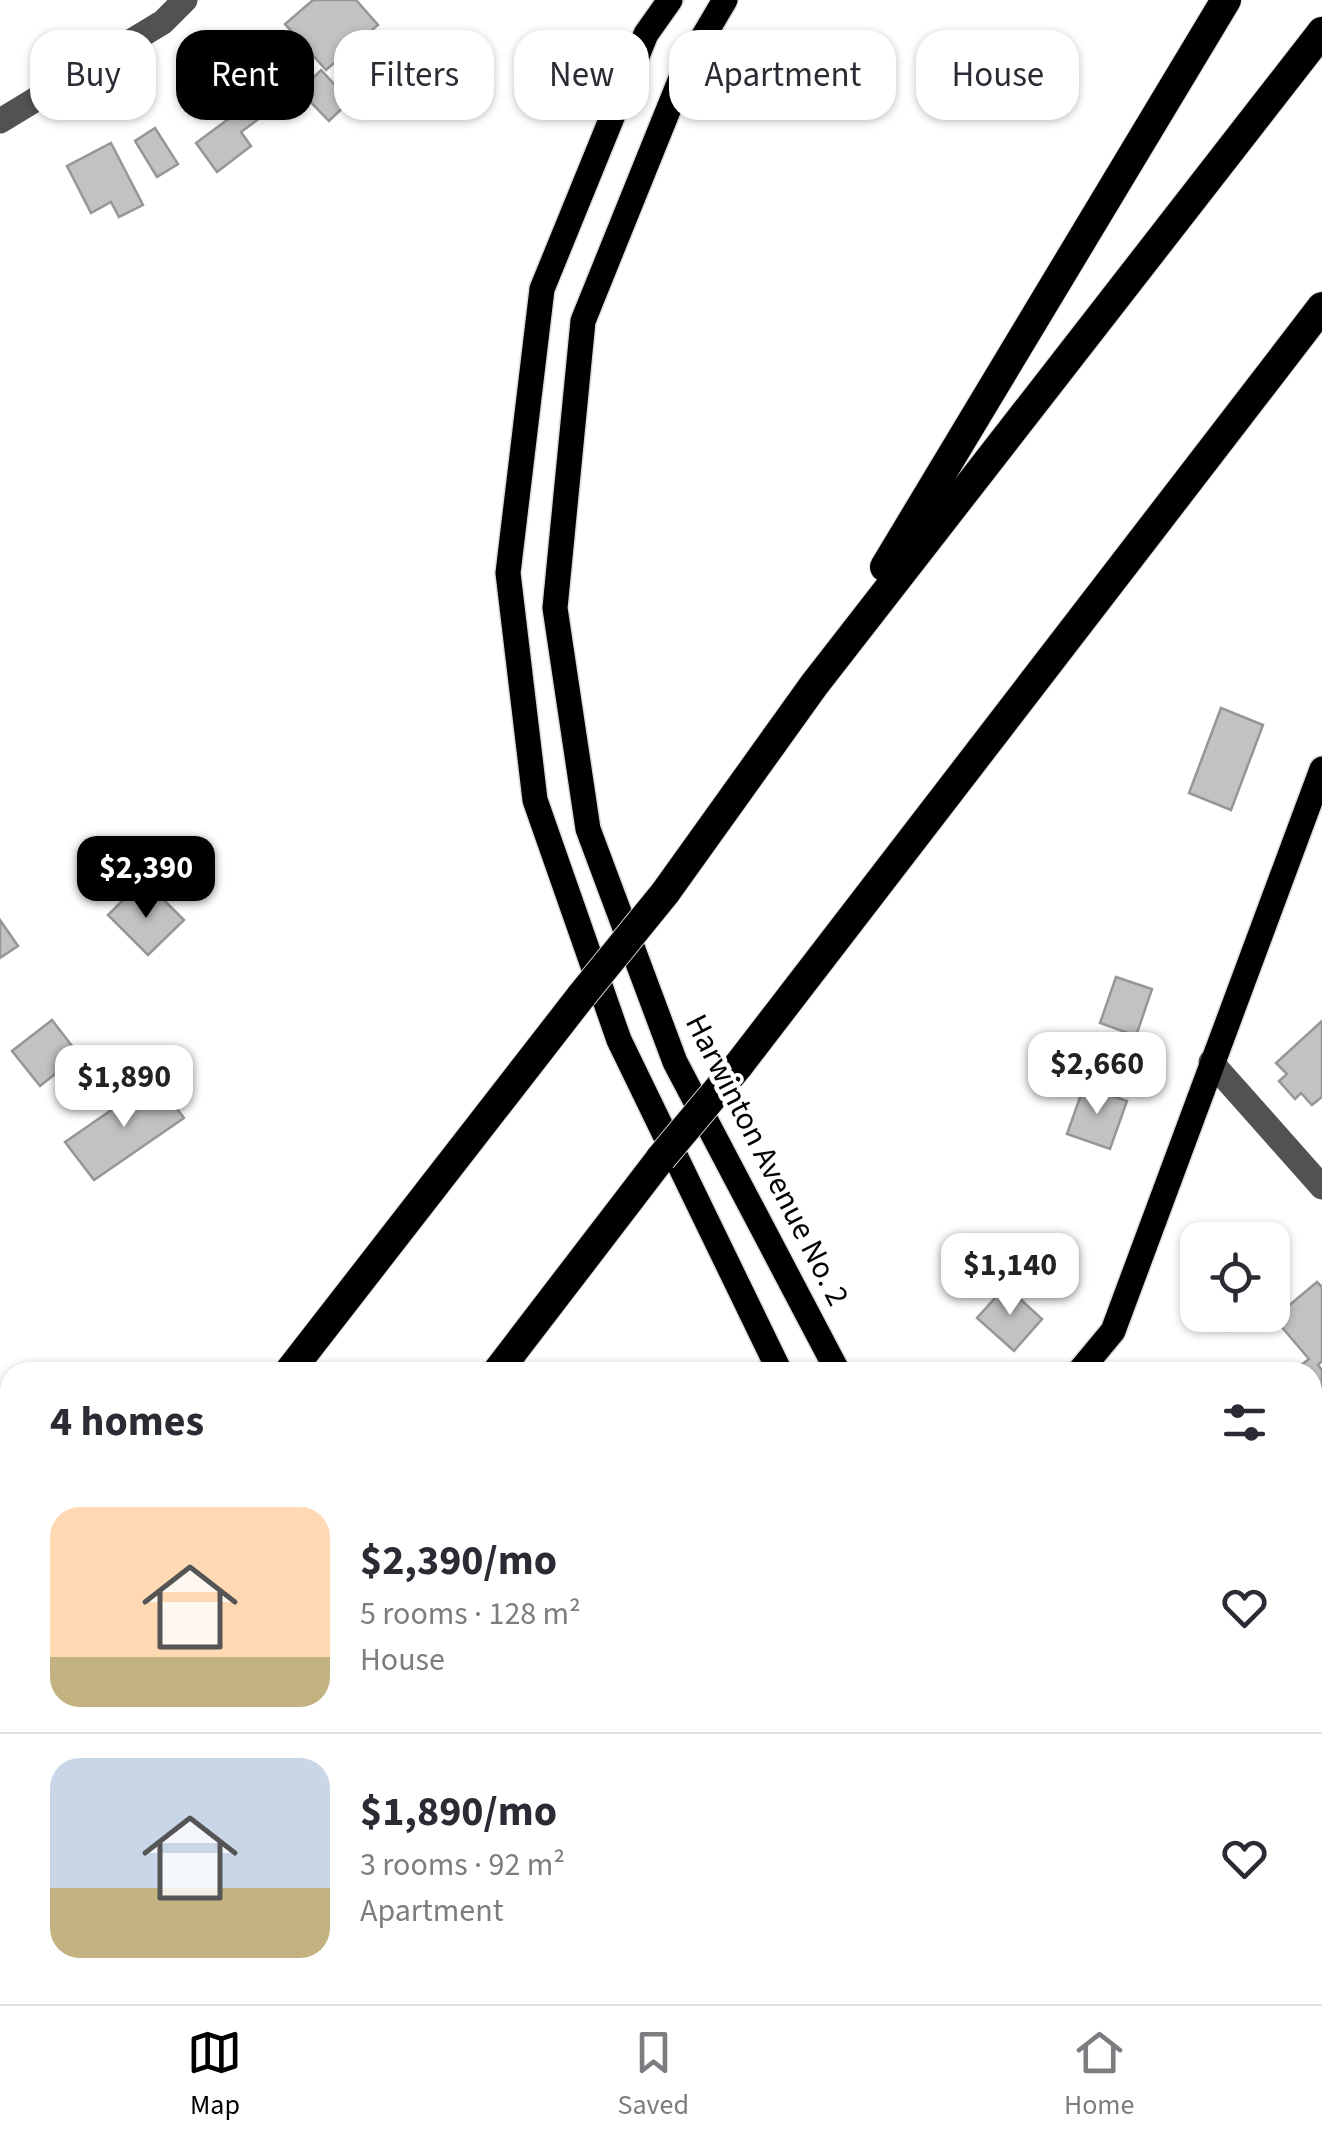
<!DOCTYPE html>
<html lang="en">
<head>
<meta charset="utf-8">
<style>
	body { margin:0; font-family:"Source Sans 3",sans-serif; background:#f7f7f7; color:#2b2b33; height:100vh; display:flex; flex-direction:column; font-size:38px; white-space:nowrap }
	* { box-sizing:border-box; margin:0 }
	p { font-size:32px; color:#7c7c81 }
	.icon { flex:none; width:55px; height:55px; fill:none; stroke:currentColor; stroke-width:2; stroke-linecap:round; stroke-linejoin:round }
	.map { position:relative; flex:1; overflow:hidden }
	.drawer { position:absolute; left:0px; top:1362px; width:1322px; height:642px; display:flex; flex-direction:column; background:#fff; border-radius:30px 30px 0 0; box-shadow:0 2px 8px #0004 }
	.drawer>* { flex:none }
	.guide { position:absolute; left:30px; top:30px; width:1262px; height:90px; display:flex; gap:20px }
	.fabs { position:absolute; left:1180px; top:1222px; display:grid; gap:20px }
	.fabs a { display:grid; place-items:center; width:110px; height:110px; border-radius:20px; background:#fff; box-shadow:0 2px 8px #0004; font-size:50px }
	.price { position:absolute; translate:-50% -85px; padding:0 22px; border-radius:20px; background:#fff; color:#222; font-size:32px; line-height:65px; filter:drop-shadow(0 2px 5px #0008) }
	.price::after { content:''; position:absolute; left:50%; top:60px; width:30px; height:22px; margin-left:-15px; background:inherit; clip-path:polygon(0 0,100% 0,50% 100%) }
	.price.active { background:#000; color:#fff }
	ul { padding:0; list-style:none }
	li { display:flex; align-items:center; gap:30px; height:250px; padding:0 50px }
	li+li { border-top:2px solid #e1e1e2 }
	li span { display:grid; place-items:center; flex:none; width:280px; height:200px; border-radius:30px; color:#555 }
	li>.icon { margin-inline-start:auto }
	span .icon { width:120px; height:120px; fill:#fffc; stroke-width:1 }
	li b { font-size:42px }
	h2 { display:flex; justify-content:space-between; align-items:center; height:120px; padding:0 50px; font-size:42px }
	.chip { padding:0 35px; border-radius:30px; background:#fff; box-shadow:0 2px 8px #0004; font-size:35px; line-height:90px }
	.chip.active { background:#000; color:#fff }
	.tab-bar { display:flex; justify-content:space-around; align-items:center; height:140px; border-top:2px solid #e1e1e2; background:#fff; font-size:28px; color:#7c7c81 }
	.tab-bar a { display:grid; justify-items:center; gap:5px }
	.tab-bar .active { color:#000 }
	.map>svg:first-child { display:block }
	.building { fill:#c2c2c2; stroke:#969696; stroke-width:2.5 }
	.lines { fill:none; stroke-linecap:round; stroke-linejoin:round }
	.major-casing { stroke:#dbdbdb; stroke-width:28 }
	.highway-casing { stroke:#dbdbdb; stroke-width:32 }
	.minor { stroke:#525252; stroke-width:25 }
	.major { stroke:#000; stroke-width:25 }
	.highway { stroke:#000; stroke-width:30 }
	.highway-bridge-casing { stroke:#dbdbdb; stroke-width:32; stroke-linecap:butt }
	.highway-bridge { stroke:#000; stroke-width:30 }
	.labels { text-anchor:middle; dominant-baseline:central; stroke-width:9; stroke-linejoin:round; paint-order:stroke }
	.street-label { font-size:32px; fill:#000; stroke:#fff }
</style>
</head>
<body>
<div class="map">
<svg width="1322" height="2004" viewBox="0 0 1322 2004">
	<rect width="100%" height="100%" fill="#fff"/>
	<!-- building -->
	<g class="building">
		<polygon points="313,0 356,0 378,25 326,70 285,24"/>
		<polygon points="252,59 283,101 241,132 251,146 217,172 196,143 227,120 207,93"/>
		<polygon points="321,70 350,101 329,121 300,91"/>
		<polygon points="155,128 178,164 157,177 135,141"/>
		<polygon points="111,143 143,205 119,217 111,202 91,213 67,166"/>
		<polygon points="1221,708 1263,725 1231,810 1189,793"/>
		<polygon points="133,890 149,907 160,896 184,920 148,955 108,915"/>
		<polygon points="0,920 18,946 0,958"/>
		<polygon points="1116,977 1152,989 1136,1036 1100,1023"/>
		<polygon points="52,1020 79,1055 40,1086 12,1051"/>
		<polygon points="1322,1021 1322,1097 1312,1105 1301,1093 1295,1099 1279,1081 1287,1074 1276,1063"/>
		<polygon points="155,1080 184,1118 94,1180 65,1142"/>
		<polygon points="1084,1086 1127,1101 1110,1149 1067,1134"/>
		<polygon points="1272,1264 1284,1276 1272,1287"/>
		<polygon points="1317,1282 1322,1287 1322,1361 1318,1365 1322,1370 1322,1386 1312,1394 1312,1372 1292,1372 1309,1359 1274,1318"/>
		<polygon points="1006,1286 1042,1319 1014,1351 977,1318"/>
		<polygon points="1212,1315 1243,1315 1227,1331"/>
		<polygon points="1322,1529 1322,1565 1312,1559 1312,1543"/>
		<polygon points="1312,1752 1322,1761 1322,1774 1312,1785"/>
		<polygon points="1322,1984 1322,2004 1304,2004 1312,1995"/>
		<polygon points="1254,1995 1278,1995 1270,2004 1264,2004"/>
	</g>
	<g class="lines">
		<!-- major casing -->
		<g class="major-casing">
			<g id="major">
				<polyline points="670,0 646,34 542,289 508,573 535,800 619,1040 780,1372"/>
				<polyline points="725,0 686,66 583,321 555,608 588,829 675,1062 838,1372"/>
				<polyline points="1079,1372 1113,1331 1322,769"/>
				<polyline points="1312,1895 1322,1903"/>
				<polyline points="543,2004 551,1995"/>
			</g>
		</g>
		<!-- highway casing -->
		<g class="highway-casing">
			<g id="highway">
				<polyline points="885,567 1226,0"/>
				<polyline points="665,893 814,685 1322,32"/>
				<polyline points="738,1066 1322,307"/>
				<polyline points="289,1372 582,995"/>
				<polyline points="497,1372 661,1158"/>
				<polyline points="0,1744 10,1732"/>
				<polyline points="0,1994 10,1983"/>
			</g>
		</g>
		<!-- minor -->
		<g class="minor">
			<polyline points="0,121 163,22 185,0"/>
			<polyline points="1211,1062 1322,1187"/>
		</g>
		<!-- major -->
		<use href="#major" class="major"/>
		<!-- highway -->
		<use href="#highway" class="highway"/>
		<!-- highway-bridge casing -->
		<g class="highway-bridge-casing">
			<g id="highway-bridge">
				<polyline points="582,995 665,893"/>
				<polyline points="661,1158 738,1066"/>
			</g>
		</g>
		<!-- highway-bridge -->
		<use href="#highway-bridge" class="highway-bridge"/>
	</g>
	<g class="labels">
		<!-- street labels -->
		<g class="street-label">
			<text transform="translate(767 1160) rotate(63)">Harwinton Avenue No. 2</text>
		</g>
	</g>
</svg>
<div class="fabs">
<a><svg class="icon" aria-label="locate" viewBox="0 0 24 24"><circle cx="12" cy="12" r="6"/><path d="M12 2v4M12 18v4M2 12h4M18 12h4"/></svg></a>
</div>
<b class="price active" style="left:146px;top:921px">$2,390</b>
<b class="price" style="left:1097px;top:1117px">$2,660</b>
<b class="price" style="left:124px;top:1130px">$1,890</b>
<b class="price" style="left:1010px;top:1318px">$1,140</b>
<div class="guide">
<a class="chip">Buy</a>
<a class="chip active">Rent</a>
<a class="chip">Filters</a>
<a class="chip">New</a>
<a class="chip">Apartment</a>
<a class="chip">House</a>
</div>
<section class="drawer">
<h2>4 homes<svg class="icon" aria-label="filters" viewBox="0 0 24 24"><path d="M4 7h16M4 17h16"/><circle cx="9" cy="7" r="2"/><circle cx="15" cy="17" r="2"/></svg></h2>
<ul>
<li><span style="background:linear-gradient(#ffd9b3 75%,#c2b280 0)"><svg class="icon" aria-label="home" viewBox="0 0 24 24"><path d="M3 11l9-7 9 7M6 9v11h12V9"/></svg></span><div><b>$2,390/mo</b><p>5 rooms · 128 m²</p><p>House</p></div><svg class="icon" aria-label="heart" viewBox="0 0 24 24"><path d="M12 20l-8-8c-3-5 5-10 8-4 3-6 11-1 8 4z"/></svg></li>
<li><span style="background:linear-gradient(#c9d6e8 65%,#c2b280 0)"><svg class="icon" aria-label="home" viewBox="0 0 24 24"><path d="M3 11l9-7 9 7M6 9v11h12V9"/></svg></span><div><b>$1,890/mo</b><p>3 rooms · 92 m²</p><p>Apartment</p></div><svg class="icon" aria-label="heart" viewBox="0 0 24 24"><path d="M12 20l-8-8c-3-5 5-10 8-4 3-6 11-1 8 4z"/></svg></li>
</ul>
</section>
</div>
<nav class="tab-bar">
<a class="active"><svg class="icon" aria-label="map" viewBox="0 0 24 24"><path d="M3 6l6-2 6 2 6-2v14l-6 2-6-2-6 2zM9 4v14M15 6v14"/></svg>Map</a>
<a><svg class="icon" aria-label="saved" viewBox="0 0 24 24"><path d="M7 4h10v16l-5-4-5 4z"/></svg>Saved</a>
<a><svg class="icon" aria-label="home" viewBox="0 0 24 24"><path d="M3 11l9-7 9 7M6 9v11h12V9"/></svg>Home</a>
</nav>
</body>
</html>
